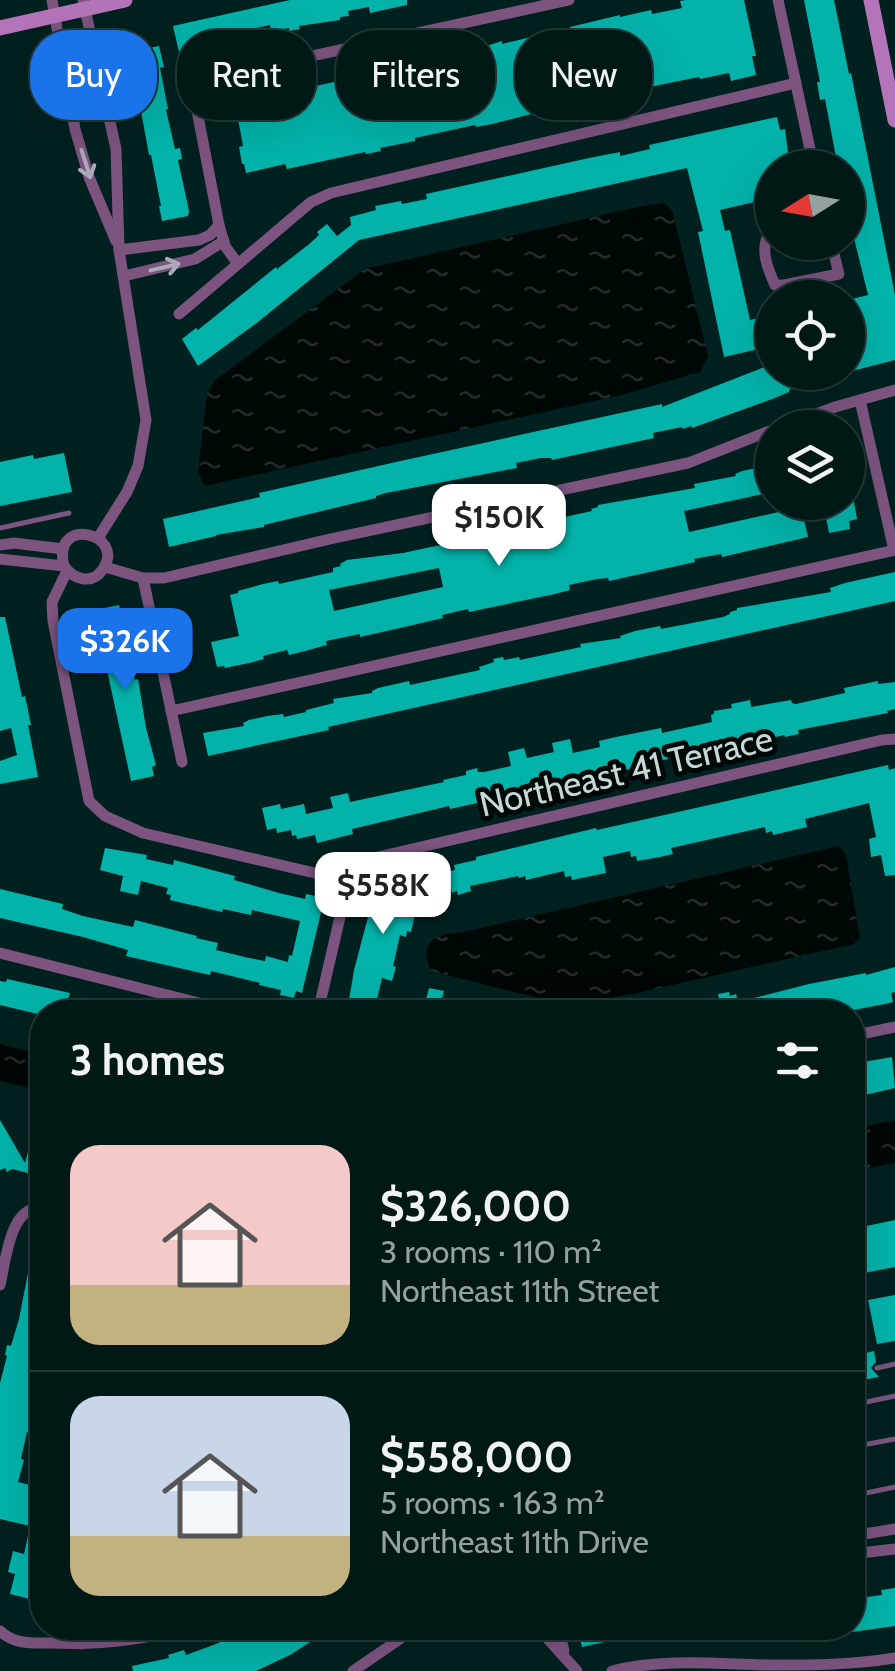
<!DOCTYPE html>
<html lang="en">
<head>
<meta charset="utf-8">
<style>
	body { margin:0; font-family:Cabin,sans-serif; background:#0a2220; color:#f1f3f6; height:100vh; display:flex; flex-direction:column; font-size:38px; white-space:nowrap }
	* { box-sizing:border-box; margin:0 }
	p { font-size:32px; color:#95a0a1 }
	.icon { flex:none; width:55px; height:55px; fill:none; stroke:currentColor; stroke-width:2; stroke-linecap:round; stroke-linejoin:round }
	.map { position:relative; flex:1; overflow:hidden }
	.side { position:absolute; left:30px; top:1000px; width:835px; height:640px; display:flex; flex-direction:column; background:#001917; border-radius:40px; box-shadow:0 10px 40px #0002,0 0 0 2px #223836 }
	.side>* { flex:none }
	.guide { position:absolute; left:30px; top:30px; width:835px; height:90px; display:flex; gap:20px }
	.needle { width:65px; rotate:259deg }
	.controls { position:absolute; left:755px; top:150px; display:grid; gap:20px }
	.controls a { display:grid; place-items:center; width:110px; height:110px; border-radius:50%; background:#001917; box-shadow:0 10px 40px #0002,0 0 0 2px #223836; font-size:50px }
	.price { position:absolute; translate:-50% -85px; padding:0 22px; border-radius:20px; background:#fff; color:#222; font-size:32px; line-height:65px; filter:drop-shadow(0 2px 5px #0008) }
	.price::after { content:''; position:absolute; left:50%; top:60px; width:30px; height:22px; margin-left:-15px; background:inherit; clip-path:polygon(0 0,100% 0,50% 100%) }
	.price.selected { background:#1a73e8; color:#fff }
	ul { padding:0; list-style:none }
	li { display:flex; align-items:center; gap:30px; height:250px; padding:0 40px }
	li+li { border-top:2px solid #223836 }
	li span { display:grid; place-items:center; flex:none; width:280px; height:200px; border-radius:30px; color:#555 }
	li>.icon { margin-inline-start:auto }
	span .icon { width:120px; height:120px; fill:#fffc; stroke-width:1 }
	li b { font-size:42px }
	h2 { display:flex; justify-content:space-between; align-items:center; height:120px; padding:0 40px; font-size:42px }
	.tag { padding:0 35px; border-radius:40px; background:#001917; box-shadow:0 10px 40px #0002,0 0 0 2px #223836; font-size:35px; line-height:90px }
	.tag.selected { background:#1a73e8; color:#fff }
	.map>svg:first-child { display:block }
	.water { fill:url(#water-ripples) }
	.building { fill:#03b3aa; fill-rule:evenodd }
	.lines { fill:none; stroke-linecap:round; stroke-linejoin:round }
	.lane { stroke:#7c547f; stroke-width:5 }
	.street { stroke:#7c547f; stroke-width:11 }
	.secondary { stroke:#b474b9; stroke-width:15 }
	.oneway { stroke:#abaab8 }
	.labels { text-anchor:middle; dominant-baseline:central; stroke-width:10; stroke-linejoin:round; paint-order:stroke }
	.street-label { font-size:35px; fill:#c5d8d6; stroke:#000807 }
</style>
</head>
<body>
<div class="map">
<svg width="895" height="1671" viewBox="0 0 895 1671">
	<defs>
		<pattern id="water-ripples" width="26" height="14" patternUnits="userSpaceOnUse" patternTransform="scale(2.5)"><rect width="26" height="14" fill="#000707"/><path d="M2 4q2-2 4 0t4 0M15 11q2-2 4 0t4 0" fill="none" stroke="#242a2a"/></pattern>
	</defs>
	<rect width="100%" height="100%" fill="#00211f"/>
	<!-- water -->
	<g class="water">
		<polygon points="664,203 672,210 708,356 700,372 622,395 205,486 198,472 207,394 214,381 365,269 642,206"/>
		<path d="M 839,846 L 846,855 L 860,938 L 854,944 L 633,994 L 570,1006 L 431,971 C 417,940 437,934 463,932 Z"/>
		<polygon points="0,1044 42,1055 42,1091 0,1081"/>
		<polygon points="895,1120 895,1163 853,1171 853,1129"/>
	</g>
	<!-- building -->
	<g class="building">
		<polygon points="290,0 407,0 407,5 370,13 369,7 348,11 349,16 340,17 340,20 299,26 300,29 289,31 289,28 271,31 270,25 242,31 244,41 234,43 233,40 206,46 207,50 196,52 196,48 179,52 173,26"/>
		<polygon points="686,0 744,0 756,56 752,56 756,75 731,81 729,73 700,79 699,77 635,90 635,93 620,97 590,102 590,99 492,124 476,127 475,125 415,138 415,141 380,148 381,151 366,154 365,152 287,169 285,164 246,173 244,164 242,164 239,147 243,146 238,119 234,120 230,91 255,86 257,96 284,90 285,93 347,79 346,75 462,54 502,41 502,44 540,35 541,39 571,32 570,27 620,15 620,17 651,10 652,14 682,8 680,1"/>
		<polygon points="804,0 834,0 849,74 851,73 895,295 895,360 848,372 848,300 868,295 848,214 848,168 838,168 825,99 820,100 817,82 820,82"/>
		<polygon points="159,46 164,67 160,68 168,109 166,110 175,149 180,148 182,159 178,160 189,211 188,216 162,221 159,206 161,206 151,155 149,155 132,62 130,63 128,52"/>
		<polygon points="777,117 780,130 785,129 790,168 772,168 772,198 720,210 725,231 730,230 750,320 772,315 772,346 724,357 698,232 703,231 687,168 359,240 258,322 198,366 182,339 196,328 198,330 276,267 277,269 308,245 319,235 317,232 327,224 337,236 351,225 350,217 376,210 375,206 401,201 402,204 427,199 426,194 589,158 620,152 620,156 650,149 649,145"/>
		<polygon points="772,364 772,372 830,373 789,390 789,392 775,398 692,428 691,426 683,429 682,427 653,433 654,438 552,460 551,458 541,458 516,463 517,468 386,493 376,496 376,498 264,525 264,527 216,535 216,536 169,547 163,519 260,497 259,493 396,462 662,404 662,407"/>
		<polygon points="64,453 72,492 0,506 0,462 33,455 34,459"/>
		<path d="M 772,465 L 772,492 L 684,511 L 689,532 L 801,507 L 808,537 L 722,557 L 721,554 L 694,559 L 695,562 L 609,581 L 608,578 L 597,579 L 569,585 L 570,590 L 555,594 L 469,612 L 468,609 L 442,615 L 443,618 L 400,628 L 360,637 L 360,634 L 326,641 L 327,645 L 305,651 L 289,655 L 287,650 L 263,656 L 264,659 L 249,663 L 225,668 L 224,666 L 217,667 L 211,642 L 239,636 L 230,595 L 238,593 L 238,591 L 263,584 L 278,581 L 279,584 L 333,572 L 333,568 L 341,566 L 340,564 L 347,560 L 403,553 L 482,536 L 481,533 L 506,526 L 522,524 L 523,526 L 583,513 L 592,511 L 591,509 L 598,507 L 598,505 L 695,488 L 694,484 L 736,476 L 735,474 L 742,471 ZM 439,568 L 443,587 L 334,611 L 329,590 Z"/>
		<polygon points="823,502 854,502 857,519 849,521 850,529 829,533"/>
		<polygon points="895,572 895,601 328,727 329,730 208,756 203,733 244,726 243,723 249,720 267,716 283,714 284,717 306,712 306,710 334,703 333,699 372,693 372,691 378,688 409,681 410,685 480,670 479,667 494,662 493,659 503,657 504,660 519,657 520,660 581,647 580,644 621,638 620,636 635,631 660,626 661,629 723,617 730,614 730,612 737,610 737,608 831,592 830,588 845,583"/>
		<polygon points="119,605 130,646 128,646 135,680 138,679 146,728 156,765 152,767 154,776 131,781 94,610"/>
		<polygon points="0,617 5,617 22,697 25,696 31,725 28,725 38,777 0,784 0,761 17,755 11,728 0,731"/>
		<polygon points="878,681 878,684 895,682 895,709 887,711 888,713 798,730 799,734 785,737 784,735 739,746 739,743 718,748 717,744 689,750 667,755 668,759 637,765 637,768 574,779 575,782 518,795 517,791 484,799 485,801 473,804 450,809 449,806 352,829 353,834 317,843 315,835 297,839 296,835 292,836 291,830 277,833 276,828 267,830 262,808 280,804 281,809 304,804 306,814 333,808 330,797 348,793 350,802 444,782 443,780 466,775 466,771 477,768 478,772 484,772 511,766 508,752 524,748 527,758 554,752 552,743 570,739 573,753 600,747 599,741 616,737 661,728 662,733 712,722 711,715 714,714 714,711 732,708 731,704 750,700 751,707 791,700 792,703 796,704 845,693 844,688"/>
		<polygon points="888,765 889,770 895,768 895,875 885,876 881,855 871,857 869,839 876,837 869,803 805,819 807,827 773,835 772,831 766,833 765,827 671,848 673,854 660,857 637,861 636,856 631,857 630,851 603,857 606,873 572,880 571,876 565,877 564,871 526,880 525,876 519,878 518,876 470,886 471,891 458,895 457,891 452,893 446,872 455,870 454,865 476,860 476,857 596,828 597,830"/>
		<polygon points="105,848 147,855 146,859 173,865 174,860 235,876 234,880 279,893 305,899 306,894 320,897 318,907 322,908 302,993 296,991 294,998 280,995 281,990 259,985 260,983 211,971 210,975 126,956 128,950 83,937 0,918 0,889 63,904 62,909 83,916 133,927 135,920 197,936 196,938 218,943 216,950 249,958 265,961 266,956 288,962 289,955 292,956 300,921 252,910 251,915 223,909 222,912 170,900 171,895 166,894 168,888 141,881 138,895 120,891 123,876 100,870"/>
		<polygon points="395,867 416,873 412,895 419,897 411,932 407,931 406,937 400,935 394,962 393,966 396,967 392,981 382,978 374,1012 354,1012 355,1008 348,1006 354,970 376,887 380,887 384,873 393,876"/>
		<polygon points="895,967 895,992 891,993 893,1002 885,1004 843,1012 713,1012 712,1008 720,1006 718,994 729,992 730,996 736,994 738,1002 809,984 866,973 866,975"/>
		<polygon points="7,979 70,993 68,999 107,1008 107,1012 42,1012 42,1015 0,1005 0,981 6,982"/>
		<polygon points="429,988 444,991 442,999 446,1002 471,1009 473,1000 486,1003 484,1012 400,1012 403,998 425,1003"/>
		<polygon points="892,1057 895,1088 852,1098 852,1064"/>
		<polygon points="0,1120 25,1163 33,1132 42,1134 42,1168 40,1176 12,1169 7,1172 5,1168 0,1170"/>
		<polygon points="895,1220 895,1267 859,1274 852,1244 852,1229"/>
		<polygon points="38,1242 42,1242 42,1389 30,1432 27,1432 21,1459 24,1460 18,1482 42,1488 42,1602 10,1594 15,1574 8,1572 13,1551 24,1554 30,1526 0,1519 0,1383 7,1356 5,1355 7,1345 11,1346 19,1319 28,1273 31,1274"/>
		<polygon points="895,1295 895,1341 877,1344 868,1300"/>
		<polygon points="874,1351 876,1362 871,1368 879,1377 862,1380 866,1370 859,1366 857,1355"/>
		<polygon points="895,1588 895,1626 852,1632 852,1599 882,1595 881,1590"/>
		<polygon points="241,1628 243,1631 249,1628 332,1628 290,1655 256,1671 133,1671 132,1666 169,1658 168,1655 184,1650 186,1655 216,1644 233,1636 232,1632"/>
		<polygon points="577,1628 650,1628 650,1632 582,1647"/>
		<polygon points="766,1628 825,1628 825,1636 766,1637"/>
	</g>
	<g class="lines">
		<!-- lane -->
		<g class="lane">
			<polyline points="0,528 69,513"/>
			<polyline points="877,1368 895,1364"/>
			<polyline points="852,1373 860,1372"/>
			<polyline points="852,1405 895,1396"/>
			<polyline points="852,1447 895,1439"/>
			<polyline points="852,1496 895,1487"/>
		</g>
		<!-- street -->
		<g class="street">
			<polyline points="52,0 75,129 89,177 116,241"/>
			<polyline points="83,0 116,149 119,250 146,420 138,466 127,492 98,538"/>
			<polyline points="778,0 814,168"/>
			<path d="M 772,232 L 769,233 C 760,250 767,267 775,285 L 784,285 L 839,274 L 831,242"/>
			<polyline points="119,250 199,240 210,235 219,225"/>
			<polyline points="238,264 225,246 219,225 193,90 202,80 569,0"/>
			<polyline points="124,276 195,259 224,241"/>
			<polyline points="179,314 311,202 331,193 796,83"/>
			<polyline points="860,400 894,550"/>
			<polyline points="779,428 835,407 895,390"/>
			<polyline points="0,545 14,543 63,549"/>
			<path d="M 0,559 L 64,566 C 73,579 92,586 103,569 C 127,533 51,515 64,566"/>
			<polyline points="105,567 143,578 164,578 330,539 688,463 772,430"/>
			<polyline points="67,571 52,602 53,621 89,801 105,816 143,833 332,877 349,878"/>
			<polyline points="143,578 182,762"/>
			<polyline points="171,711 895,550"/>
			<polyline points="0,953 235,1012"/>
			<polyline points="318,1012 349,878 356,867 369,859 882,740 895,739"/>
			<polyline points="852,1036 895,1027"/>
			<path d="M 0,1285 C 6,1260 10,1205 42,1208"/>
			<polyline points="852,1536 895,1529"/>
			<polyline points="852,1554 895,1549"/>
			<polyline points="80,1628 81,1644"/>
			<polyline points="543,1628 547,1638 577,1671"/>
			<polyline points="558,1628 564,1651"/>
			<path d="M 0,1631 C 15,1645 33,1643 52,1643 C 98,1645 140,1641 185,1628"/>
			<polyline points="353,1671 416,1628"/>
			<path d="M 612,1671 C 663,1658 717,1664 769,1665 C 811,1665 854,1665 895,1658"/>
		</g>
		<!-- secondary -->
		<g class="secondary">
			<polyline points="871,0 895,120"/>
			<polyline points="0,28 125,0"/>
		</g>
	</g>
	<!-- one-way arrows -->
	<defs><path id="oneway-shaft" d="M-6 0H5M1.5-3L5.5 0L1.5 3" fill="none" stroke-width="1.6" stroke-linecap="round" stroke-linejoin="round" transform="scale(2.5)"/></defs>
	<g class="oneway">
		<use href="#oneway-shaft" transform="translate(86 164) rotate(72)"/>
		<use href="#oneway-shaft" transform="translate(165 267) rotate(-13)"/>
	</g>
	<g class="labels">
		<!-- street labels -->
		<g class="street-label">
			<text transform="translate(626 771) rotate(-13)">Northeast 41 Terrace</text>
		</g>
	</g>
</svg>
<div class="controls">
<a><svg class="needle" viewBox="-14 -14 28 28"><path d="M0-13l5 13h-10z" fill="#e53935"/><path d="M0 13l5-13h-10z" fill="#95a0a1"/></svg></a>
<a><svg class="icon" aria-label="locate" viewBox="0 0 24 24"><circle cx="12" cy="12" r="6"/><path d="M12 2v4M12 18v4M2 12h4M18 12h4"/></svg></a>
<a><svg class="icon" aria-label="layers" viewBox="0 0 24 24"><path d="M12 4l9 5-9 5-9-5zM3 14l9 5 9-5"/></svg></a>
</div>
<b class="price" style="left:499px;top:569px">$150K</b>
<b class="price selected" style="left:125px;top:693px">$326K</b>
<b class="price" style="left:383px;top:937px">$558K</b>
<div class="guide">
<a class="tag selected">Buy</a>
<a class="tag">Rent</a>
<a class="tag">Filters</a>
<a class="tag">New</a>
</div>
<section class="side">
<h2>3 homes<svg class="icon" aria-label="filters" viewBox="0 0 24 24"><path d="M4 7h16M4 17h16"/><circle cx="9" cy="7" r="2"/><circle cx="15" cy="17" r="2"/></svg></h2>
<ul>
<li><span style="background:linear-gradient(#f6c9c9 70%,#c2b280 0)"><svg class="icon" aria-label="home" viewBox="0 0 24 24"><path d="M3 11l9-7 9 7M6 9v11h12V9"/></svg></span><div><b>$326,000</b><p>3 rooms · 110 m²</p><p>Northeast 11th Street</p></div></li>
<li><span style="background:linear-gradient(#c9d6e8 70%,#c2b280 0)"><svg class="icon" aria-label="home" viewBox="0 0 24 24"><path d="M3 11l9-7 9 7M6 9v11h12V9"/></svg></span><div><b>$558,000</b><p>5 rooms · 163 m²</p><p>Northeast 11th Drive</p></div></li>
</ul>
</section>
</div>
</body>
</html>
